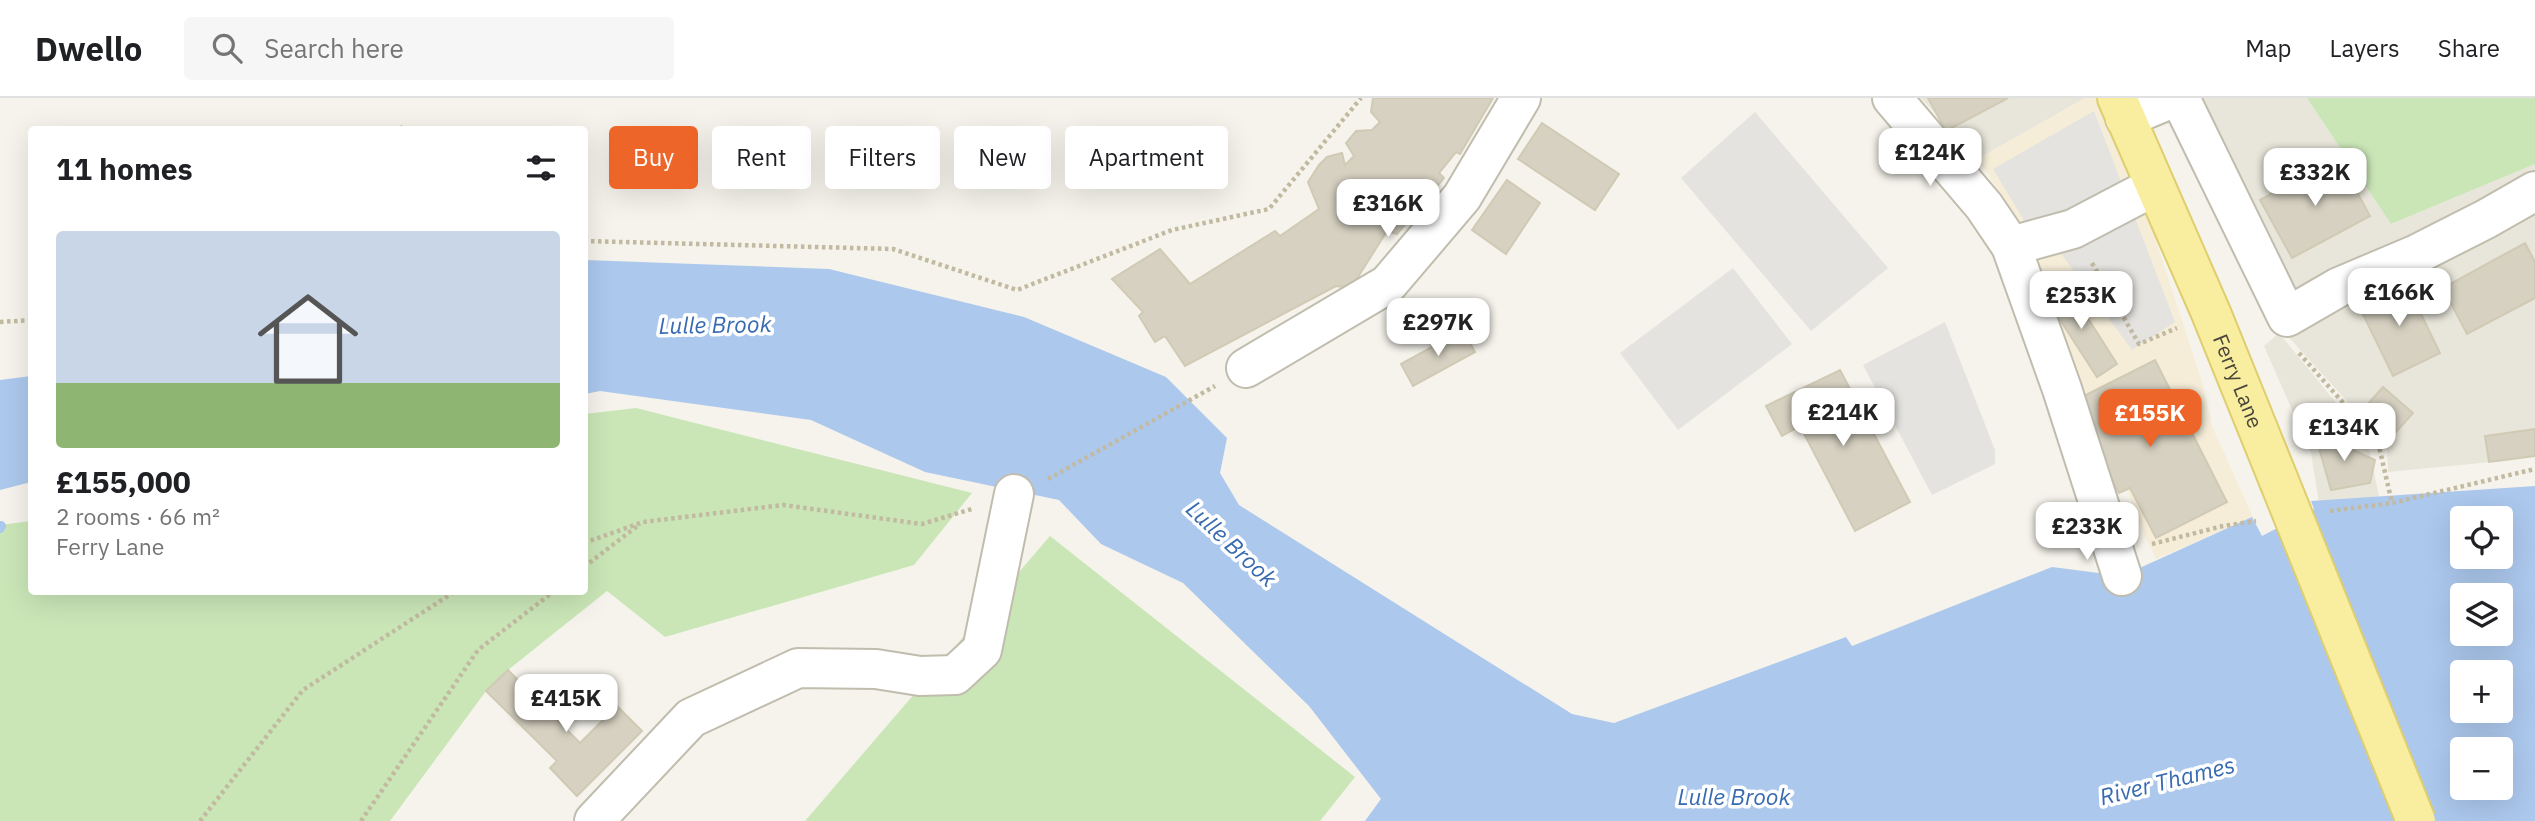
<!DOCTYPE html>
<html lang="en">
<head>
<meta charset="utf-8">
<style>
	body { margin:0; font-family:"IBM Plex Sans",sans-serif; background:#f6f6f6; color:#202124; height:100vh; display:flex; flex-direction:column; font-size:26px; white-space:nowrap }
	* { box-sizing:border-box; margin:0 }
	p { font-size:23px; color:#757577 }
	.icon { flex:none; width:38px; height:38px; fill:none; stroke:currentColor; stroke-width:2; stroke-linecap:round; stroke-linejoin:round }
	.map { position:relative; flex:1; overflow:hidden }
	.side { position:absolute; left:28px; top:28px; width:560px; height:469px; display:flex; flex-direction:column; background:#fff; border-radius:7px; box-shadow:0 7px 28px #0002 }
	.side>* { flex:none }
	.hud { position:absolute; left:609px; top:28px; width:665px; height:63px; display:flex; gap:14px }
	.buttons { position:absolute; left:2450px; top:408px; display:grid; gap:14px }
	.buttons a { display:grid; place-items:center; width:63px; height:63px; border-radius:7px; background:#fff; box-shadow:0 7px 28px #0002; font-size:35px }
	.price { position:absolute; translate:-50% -60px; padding:0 16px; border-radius:14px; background:#fff; color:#222; font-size:23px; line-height:46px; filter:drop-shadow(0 2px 4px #0008) }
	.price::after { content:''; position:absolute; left:50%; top:42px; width:21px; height:16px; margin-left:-10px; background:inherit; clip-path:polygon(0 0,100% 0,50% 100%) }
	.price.selected { background:#ee6529; color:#fff }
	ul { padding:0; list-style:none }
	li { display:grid; align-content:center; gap:14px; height:371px; padding:0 28px }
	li+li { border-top:2px solid #e0e0e0 }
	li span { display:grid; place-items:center; height:217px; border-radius:7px; color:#555 }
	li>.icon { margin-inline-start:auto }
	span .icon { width:126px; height:126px; fill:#fffc; stroke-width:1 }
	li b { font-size:30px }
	h2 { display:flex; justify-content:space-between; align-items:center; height:84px; padding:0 28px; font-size:30px }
	.pill { padding:0 24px; border-radius:7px; background:#fff; box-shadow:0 7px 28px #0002; font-size:24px; line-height:63px }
	.pill.selected { background:#ee6529; color:#fff }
	header { display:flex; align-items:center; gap:42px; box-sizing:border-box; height:98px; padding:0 35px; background:#fff; border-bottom:2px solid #e0e0e0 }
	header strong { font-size:33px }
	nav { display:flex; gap:38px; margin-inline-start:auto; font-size:24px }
	.search { width:490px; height:63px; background:#f6f6f6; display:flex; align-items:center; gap:18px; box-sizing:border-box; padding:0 24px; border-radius:7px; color:#757577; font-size:26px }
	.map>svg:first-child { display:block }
	.residential { fill:#e8e6da }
	.commercial { fill:#f5edd8 }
	.green { fill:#cae6b7 }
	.parking { fill:#e4e3df }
	.water { fill:#acc8ed; fill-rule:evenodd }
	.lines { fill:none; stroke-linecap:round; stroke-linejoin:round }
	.stream { stroke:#acc8ed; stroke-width:10 }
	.building { fill:#d6d1c1; stroke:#d0cab5; stroke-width:2 }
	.minor-casing { stroke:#c0bdae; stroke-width:42 }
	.major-casing { stroke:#dece70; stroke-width:42 }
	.path { stroke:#c1baa0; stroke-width:4.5; stroke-dasharray:3.5 3.5; stroke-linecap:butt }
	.minor { stroke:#fff; stroke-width:38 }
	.major { stroke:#f9eda0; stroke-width:38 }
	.major-bridge-casing { stroke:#dece70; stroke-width:42; stroke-linecap:butt }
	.major-bridge { stroke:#f9eda0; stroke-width:38 }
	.labels { text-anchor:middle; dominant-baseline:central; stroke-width:7; stroke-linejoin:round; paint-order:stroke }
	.street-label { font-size:21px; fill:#494539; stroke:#fff }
	.water-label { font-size:23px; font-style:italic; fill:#376ab0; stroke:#fff }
</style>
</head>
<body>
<header>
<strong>Dwello</strong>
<div class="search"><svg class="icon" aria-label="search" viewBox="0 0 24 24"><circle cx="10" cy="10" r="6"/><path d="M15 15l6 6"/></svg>Search here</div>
<nav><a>Map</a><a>Layers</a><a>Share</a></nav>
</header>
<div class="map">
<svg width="2535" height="723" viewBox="0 0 2535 723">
	<rect width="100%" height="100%" fill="#f5f3eb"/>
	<!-- residential -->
	<g class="residential">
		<polygon points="1921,0 2085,0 1978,61"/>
		<polygon points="2172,0 2307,0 2391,126 2535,66 2535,356 2512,362 2388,374 2387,347 2263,211"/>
		<polygon points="2279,235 2368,344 2379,399 2319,405 2311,355 2264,248"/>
	</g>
	<!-- commercial -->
	<polygon class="commercial" points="2085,0 2097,0 2150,124 2202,284 2212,328 2253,419 2156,461 2142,432 2124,382 2054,244 2032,179 2017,120 1978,61"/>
	<!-- green -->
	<g class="green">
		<polygon points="2307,0 2535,0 2535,66 2391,126"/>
		<polygon points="636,310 972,395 914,467 665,539 607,493 508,572 486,593 390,723 0,723 0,427 31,423 32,494 584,494 585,316"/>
		<polygon points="1050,438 1355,679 1320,723 805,723"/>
	</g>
	<!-- parking -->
	<g class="parking">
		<polygon points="2094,13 2175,224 2132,252 2039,126 2028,129 1993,71"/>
		<polygon points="1755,14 1888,170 1811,233 1681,80"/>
		<polygon points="1733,170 1792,246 1678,332 1620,255"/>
		<polygon points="1945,224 1995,352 1995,366 1932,397 1863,267"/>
	</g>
	<!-- water -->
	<g class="water">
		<path d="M 585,162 L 829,171 L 1024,219 L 1166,279 L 1227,340 L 1220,375 L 1239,407 L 1572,616 L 1614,625 L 1846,539 L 1852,548 L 2052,469 L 2122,478 L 2252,419 L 2262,438 L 2314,411 L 2311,403 L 2535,388 L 2535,723 L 1365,723 L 1381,701 L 1309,608 L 1183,485 L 1101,446 L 1059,402 L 925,374 L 811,322 L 600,293 L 585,296 ZM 2462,420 L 2501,420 L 2501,458 L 2462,458 ZM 2462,497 L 2501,497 L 2501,536 L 2462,536 ZM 2462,574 L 2501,574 L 2501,612 L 2462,612 ZM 2462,651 L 2501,651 L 2501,690 L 2462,690 Z"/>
		<polygon points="31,278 31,384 0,392 0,282"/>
	</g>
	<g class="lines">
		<!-- stream -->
		<polyline class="stream" points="0,430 1,428"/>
	</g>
	<!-- building -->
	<g class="building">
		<polygon points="1373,0 1493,0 1460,56 1456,54 1439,75 1444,80 1397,136 1387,133 1351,190 1336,188 1185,268 1165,238 1155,244 1139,218 1143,214 1112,181 1160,151 1190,186 1275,133 1280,138 1319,111 1308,84 1319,67 1327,59 1342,55 1345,67 1354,58 1346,45 1356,33 1372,32 1380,24 1371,14"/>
		<polygon points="1928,0 2008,0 1946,33"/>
		<polygon points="1542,25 1619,76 1595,112 1518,61"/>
		<polygon points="2338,59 2370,118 2292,160 2260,102"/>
		<polygon points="1507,82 1540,105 1506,156 1472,132"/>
		<polygon points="2525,145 2535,164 2535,200 2467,236 2443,190"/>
		<polygon points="2405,183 2440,255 2393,278 2358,206"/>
		<polygon points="2066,186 2117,266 2097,279 2046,200"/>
		<polygon points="1463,232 1475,254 1413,288 1401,266"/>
		<polygon points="2155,262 2227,404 2156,440 2130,390 2119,395 2072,304"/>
		<polygon points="1840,272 1910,404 1855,433 1800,328 1782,338 1766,308"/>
		<polygon points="2383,289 2413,315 2396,334 2366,308"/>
		<polygon points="2535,331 2535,358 2489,364 2485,338"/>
		<polygon points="2339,334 2353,352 2375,362 2370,385 2331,392 2317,343"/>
		<polygon points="508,572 580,645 617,608 642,633 577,698 550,670 557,663 486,593"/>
	</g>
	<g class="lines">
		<!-- minor casing -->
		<g class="minor-casing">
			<g id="minor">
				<polyline points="1892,0 1984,108 2011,148 2062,291 2122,478"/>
				<polyline points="2180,0 2287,219 2339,189 2417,156 2486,121 2535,93"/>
				<polyline points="2125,20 2173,0"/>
				<polyline points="2011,148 2073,131 2155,88"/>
				<polyline points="1246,270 1388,186 1462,99 1521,0"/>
				<polyline points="594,723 691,620 798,570 876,571 920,578 955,577 982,552 1014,396"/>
			</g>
		</g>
		<!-- major casing -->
		<g class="major-casing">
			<g id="major">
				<path id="s1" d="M 2117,0 L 2211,215 L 2279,383"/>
			</g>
		</g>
		<!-- path -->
		<g class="path">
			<polyline points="400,28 402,32"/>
			<polyline points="584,143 893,151 1017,192 1172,132 1269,111 1361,0"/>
			<polyline points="2092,165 2139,246 2177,230"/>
			<polyline points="0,224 32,222"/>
			<polyline points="2299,255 2378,344 2392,405"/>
			<polyline points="1048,381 1215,288"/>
			<polyline points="2330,413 2392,405 2535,371"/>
			<polyline points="584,445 643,424 783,407 922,426 972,411"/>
			<polyline points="2152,446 2223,428 2256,423"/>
			<polyline points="584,469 640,426"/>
			<polyline points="200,723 303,592 454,494"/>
			<polyline points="361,723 478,552 553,494"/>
		</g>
		<!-- minor -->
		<use href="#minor" class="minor"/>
		<!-- major -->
		<use href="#major" class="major"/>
		<!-- major-bridge casing -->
		<g class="major-bridge-casing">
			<polyline id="major-bridge" points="2279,383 2416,723"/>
		</g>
		<!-- major-bridge -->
		<use href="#major-bridge" class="major-bridge"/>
	</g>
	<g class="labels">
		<!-- street labels -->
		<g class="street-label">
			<text stroke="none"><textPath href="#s1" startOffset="308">Ferry Lane</textPath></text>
		</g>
		<!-- water labels -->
		<g class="water-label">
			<text transform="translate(715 226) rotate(-1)">Lulle Brook</text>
			<text transform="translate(1232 445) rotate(43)">Lulle Brook</text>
			<text transform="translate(2167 682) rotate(-14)">River Thames</text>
			<text x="1734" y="698">Lulle Brook</text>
		</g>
	</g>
</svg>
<div class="buttons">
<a><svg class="icon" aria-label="locate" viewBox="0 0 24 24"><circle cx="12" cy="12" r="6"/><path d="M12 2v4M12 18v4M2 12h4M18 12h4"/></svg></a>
<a><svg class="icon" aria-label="layers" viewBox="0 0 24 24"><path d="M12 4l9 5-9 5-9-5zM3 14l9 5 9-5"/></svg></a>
<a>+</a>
<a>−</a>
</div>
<b class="price" style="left:1930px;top:90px">£124K</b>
<b class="price" style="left:2315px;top:110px">£332K</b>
<b class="price" style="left:1388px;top:141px">£316K</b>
<b class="price" style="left:2399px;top:230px">£166K</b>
<b class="price" style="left:2081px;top:233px">£253K</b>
<b class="price" style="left:1438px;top:260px">£297K</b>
<b class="price" style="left:1843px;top:350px">£214K</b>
<b class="price selected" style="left:2150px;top:351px">£155K</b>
<b class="price" style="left:2344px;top:365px">£134K</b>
<b class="price" style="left:2087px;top:464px">£233K</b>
<b class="price" style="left:566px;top:636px">£415K</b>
<div class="hud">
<a class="pill selected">Buy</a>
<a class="pill">Rent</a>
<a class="pill">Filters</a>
<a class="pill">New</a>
<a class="pill">Apartment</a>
</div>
<section class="side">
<h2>11 homes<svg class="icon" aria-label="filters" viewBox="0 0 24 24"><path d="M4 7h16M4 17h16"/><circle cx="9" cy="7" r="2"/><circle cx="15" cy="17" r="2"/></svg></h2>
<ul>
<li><span style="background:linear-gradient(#c9d6e8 70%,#8fb573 0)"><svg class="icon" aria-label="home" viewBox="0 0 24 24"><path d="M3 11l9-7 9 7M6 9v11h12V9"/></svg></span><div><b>£155,000</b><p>2 rooms · 66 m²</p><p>Ferry Lane</p></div></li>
</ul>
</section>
</div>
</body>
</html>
